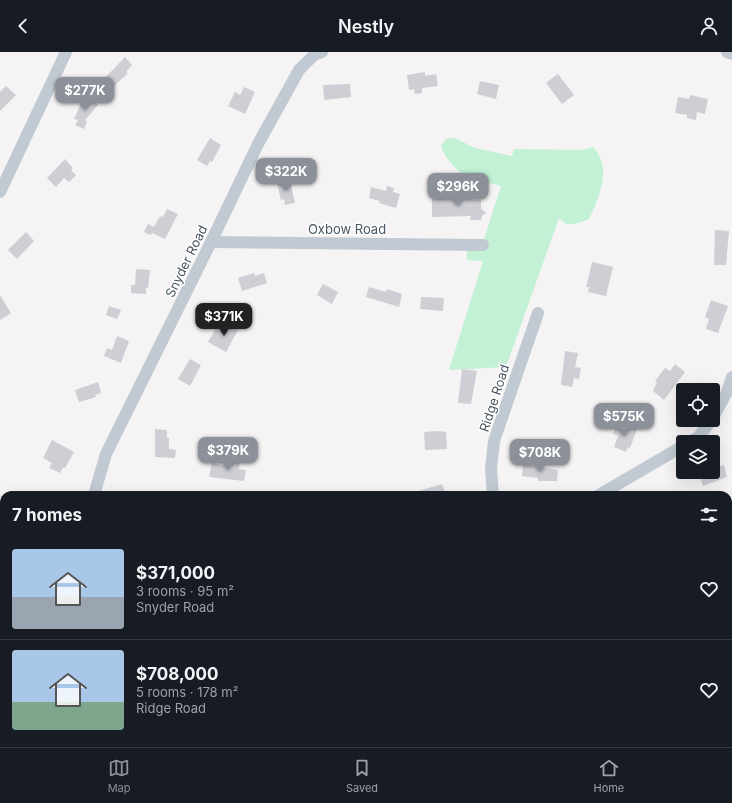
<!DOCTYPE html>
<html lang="en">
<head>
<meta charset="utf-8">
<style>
	body { margin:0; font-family:Inter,sans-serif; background:#20242c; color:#f1f3f6; height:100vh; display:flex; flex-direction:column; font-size:15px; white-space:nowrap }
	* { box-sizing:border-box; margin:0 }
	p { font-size:13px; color:#9ea1a6 }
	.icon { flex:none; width:22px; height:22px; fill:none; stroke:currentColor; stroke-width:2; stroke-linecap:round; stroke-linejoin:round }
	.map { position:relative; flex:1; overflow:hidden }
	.drawer { position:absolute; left:0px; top:439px; width:732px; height:256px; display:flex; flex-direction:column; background:#171b24; border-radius:12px 12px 0 0; box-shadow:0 4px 16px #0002 }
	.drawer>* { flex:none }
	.controls { position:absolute; left:676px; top:331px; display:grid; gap:8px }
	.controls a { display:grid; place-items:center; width:44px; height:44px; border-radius:4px; background:#171b24; box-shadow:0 4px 16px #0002; font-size:20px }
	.price { position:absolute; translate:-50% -34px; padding:0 9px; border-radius:8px; background:#8c9099; color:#fff; font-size:13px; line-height:26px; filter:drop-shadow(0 1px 2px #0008) }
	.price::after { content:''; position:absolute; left:50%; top:24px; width:12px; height:9px; margin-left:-6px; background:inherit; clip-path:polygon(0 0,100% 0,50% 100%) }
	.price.selected { background:#222; color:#fff }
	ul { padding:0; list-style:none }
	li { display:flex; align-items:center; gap:12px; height:100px; padding:0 12px }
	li+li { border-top:1px solid #363941 }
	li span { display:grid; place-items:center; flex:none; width:112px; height:80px; border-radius:4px; color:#555 }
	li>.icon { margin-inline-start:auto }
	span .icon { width:48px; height:48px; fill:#fffc; stroke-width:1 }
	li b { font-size:17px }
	h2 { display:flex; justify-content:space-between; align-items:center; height:48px; padding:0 12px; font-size:17px }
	header { display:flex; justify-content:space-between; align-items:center; height:52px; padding:0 12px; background:#171b24; font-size:18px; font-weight:600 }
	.menu { display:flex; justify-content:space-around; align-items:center; height:56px; border-top:1px solid #363941; background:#171b24; font-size:11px; color:#9ea1a6 }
	.menu a { display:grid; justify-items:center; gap:2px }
	.menu .selected { color:#8c9099 }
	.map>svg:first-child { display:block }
	.green { fill:#c3f1d5 }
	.building { fill:#cdcfd5 }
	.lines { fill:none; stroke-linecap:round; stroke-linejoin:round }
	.minor { stroke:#c1cad2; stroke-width:12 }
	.labels { text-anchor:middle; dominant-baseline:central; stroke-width:3; stroke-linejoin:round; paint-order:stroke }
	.street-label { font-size:13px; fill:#4a5661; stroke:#fff }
</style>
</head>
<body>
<header><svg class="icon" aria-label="back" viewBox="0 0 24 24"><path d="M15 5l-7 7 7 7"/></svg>Nestly<svg class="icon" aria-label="person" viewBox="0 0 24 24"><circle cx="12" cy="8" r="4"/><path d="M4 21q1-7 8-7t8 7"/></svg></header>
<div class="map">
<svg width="732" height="695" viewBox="0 0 732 695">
	<rect width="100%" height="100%" fill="#f5f3f3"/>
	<!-- green -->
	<g class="green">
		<path d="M 455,86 L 475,96 L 512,104 L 514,97 L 582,98 L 593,95 C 613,116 599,145 589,167 L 575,172 L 566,172 L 559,166 L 506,315 L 449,318 L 483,209 L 467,208 L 467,189 L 483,190 L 501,134 C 492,131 480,130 470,126 C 458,121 445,107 441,94 L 446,87 Z"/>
		<polygon points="728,516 732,516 732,669 728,668"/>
		<polygon points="0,659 4,659 4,691 316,691 329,695 0,695"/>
	</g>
	<!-- building -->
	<g class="building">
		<polygon points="125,5 132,13 126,20 128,21 112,36 104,27"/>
		<polygon points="425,20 425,24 436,22 438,34 422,36 422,41 415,42 414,37 409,38 407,23"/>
		<polygon points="558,22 574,43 562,52 546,31"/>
		<polygon points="480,29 499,33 496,47 477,42"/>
		<polygon points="350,32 351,45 324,48 323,33"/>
		<polygon points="6,34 16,43 0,59 0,40"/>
		<polygon points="244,35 255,40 245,62 228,54 235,40 240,43"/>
		<polygon points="91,43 98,53 85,68 87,70 84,77 75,73 78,68 74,67 82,49"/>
		<polygon points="690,43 708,47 705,62 697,60 696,68 687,66 687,63 675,61 678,45 689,47"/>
		<polygon points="210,86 221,93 212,110 210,109 207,114 197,108"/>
		<polygon points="65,107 73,116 71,118 76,123 69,130 64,126 56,135 47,126"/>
		<polygon points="290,128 295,151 285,153 284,147 281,148 277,131"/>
		<polygon points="387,134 394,136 393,140 400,142 396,156 379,151 380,149 369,146 371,135 386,139"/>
		<polygon points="458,135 468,138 466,147 481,148 481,156 486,161 482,164 481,168 470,168 471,164 432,165 432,147 456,146"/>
		<polygon points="167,157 178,162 165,187 152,181 151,183 144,180 148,172 154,175 160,164 163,165"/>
		<polygon points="715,178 729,179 726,213 714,213"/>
		<polygon points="26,180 34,189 17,207 8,198"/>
		<polygon points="592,210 613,215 606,244 588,240 589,235 586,235"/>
		<polygon points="136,217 150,218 148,236 146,236 146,242 131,241 131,233 135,233"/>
		<polygon points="254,221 255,224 264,221 267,231 242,239 238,226"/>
		<polygon points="323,232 338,240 332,252 317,243"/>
		<polygon points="369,235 386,240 387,237 402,242 399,255 366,245"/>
		<polygon points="0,243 11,261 0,268"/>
		<polygon points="421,245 444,246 443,259 420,257"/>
		<polygon points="711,248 728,254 718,281 706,277 709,267 705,265"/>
		<polygon points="109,254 121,258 117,267 106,263"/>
		<polygon points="228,270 239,276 226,300 208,290 216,276 223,280"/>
		<polygon points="117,284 129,289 121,311 104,304 107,296 112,298"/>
		<polygon points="565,299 578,301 575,315 581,316 579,327 574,326 572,335 561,333"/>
		<polygon points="190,307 201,313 190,334 178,327"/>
		<polygon points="675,312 685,320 664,348 653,339 657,330 655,329 665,316 670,319"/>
		<polygon points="462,317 477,319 471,352 458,351"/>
		<polygon points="98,330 101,341 95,343 96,345 79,350 75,338"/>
		<polygon points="622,372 637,377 630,396 628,395 626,400 614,395 618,384 613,382 616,375 620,376"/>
		<polygon points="155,377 167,378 167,386 169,386 169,397 176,398 175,406 155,405"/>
		<polygon points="438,379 446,380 447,397 425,398 424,380"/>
		<polygon points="52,388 74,400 65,416 63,416 60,421 49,416 52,411 43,406"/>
		<polygon points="228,407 240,409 239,417 246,418 244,429 209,425 212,411 227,414"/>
		<polygon points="523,412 558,418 557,429 538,429 538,426 522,424"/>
		<polygon points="724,413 727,425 703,434 699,420 713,420 713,416"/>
		<polygon points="442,432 446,443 412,443 412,441"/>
	</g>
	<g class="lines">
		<!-- minor -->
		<g class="minor">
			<polyline points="727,0 732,2"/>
			<polyline points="0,140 66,0"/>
			<polyline points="211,190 483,193"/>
			<polyline points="713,366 727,340 732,325"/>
			<polyline points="690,390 698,385 712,368"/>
			<polyline points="94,443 106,402 211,190 258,92 299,18 314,3 322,0"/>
			<polyline points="493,443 491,417 494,389 538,261"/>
			<polyline points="599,443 683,394"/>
			<polyline points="0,481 4,480"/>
			<polyline points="0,537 4,540"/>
		</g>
	</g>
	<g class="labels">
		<!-- street labels -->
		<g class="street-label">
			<text x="347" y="177">Oxbow Road</text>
			<text transform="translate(186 209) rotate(-64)">Snyder Road</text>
			<text transform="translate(494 346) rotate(-72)">Ridge Road</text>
		</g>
	</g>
</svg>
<div class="controls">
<a><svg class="icon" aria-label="locate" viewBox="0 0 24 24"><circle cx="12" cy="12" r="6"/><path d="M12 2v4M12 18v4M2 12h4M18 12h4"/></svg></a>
<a><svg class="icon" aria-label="layers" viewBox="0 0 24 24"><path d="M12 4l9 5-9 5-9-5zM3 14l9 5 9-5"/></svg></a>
</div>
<b class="price" style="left:85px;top:59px">$277K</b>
<b class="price" style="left:286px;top:140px">$322K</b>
<b class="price" style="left:458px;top:155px">$296K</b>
<b class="price selected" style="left:224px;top:285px">$371K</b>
<b class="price" style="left:624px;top:385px">$575K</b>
<b class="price" style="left:228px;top:419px">$379K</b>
<b class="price" style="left:540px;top:421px">$708K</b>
<section class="drawer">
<h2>7 homes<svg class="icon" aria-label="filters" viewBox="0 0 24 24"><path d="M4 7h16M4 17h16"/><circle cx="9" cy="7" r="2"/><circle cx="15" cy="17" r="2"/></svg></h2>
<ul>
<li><span style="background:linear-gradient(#a9c7e8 60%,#9aa5b1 0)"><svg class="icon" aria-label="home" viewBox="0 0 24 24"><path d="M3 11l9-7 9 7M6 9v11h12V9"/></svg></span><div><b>$371,000</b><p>3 rooms · 95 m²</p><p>Snyder Road</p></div><svg class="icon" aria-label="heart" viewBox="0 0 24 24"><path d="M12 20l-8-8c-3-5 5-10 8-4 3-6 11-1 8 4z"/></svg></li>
<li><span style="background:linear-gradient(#a9c7e8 65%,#7fa58c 0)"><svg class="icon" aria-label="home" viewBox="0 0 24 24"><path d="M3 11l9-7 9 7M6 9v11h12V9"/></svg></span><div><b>$708,000</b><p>5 rooms · 178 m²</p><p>Ridge Road</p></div><svg class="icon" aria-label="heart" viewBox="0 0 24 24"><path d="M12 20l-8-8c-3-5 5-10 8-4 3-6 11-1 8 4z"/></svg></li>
</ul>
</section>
</div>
<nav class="menu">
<a class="selected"><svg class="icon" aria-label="map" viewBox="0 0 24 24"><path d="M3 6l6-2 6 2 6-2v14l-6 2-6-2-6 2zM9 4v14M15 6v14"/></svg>Map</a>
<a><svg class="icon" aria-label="saved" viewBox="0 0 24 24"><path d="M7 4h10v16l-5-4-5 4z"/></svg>Saved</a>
<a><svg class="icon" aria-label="home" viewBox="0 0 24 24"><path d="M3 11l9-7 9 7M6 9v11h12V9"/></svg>Home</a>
</nav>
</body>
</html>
